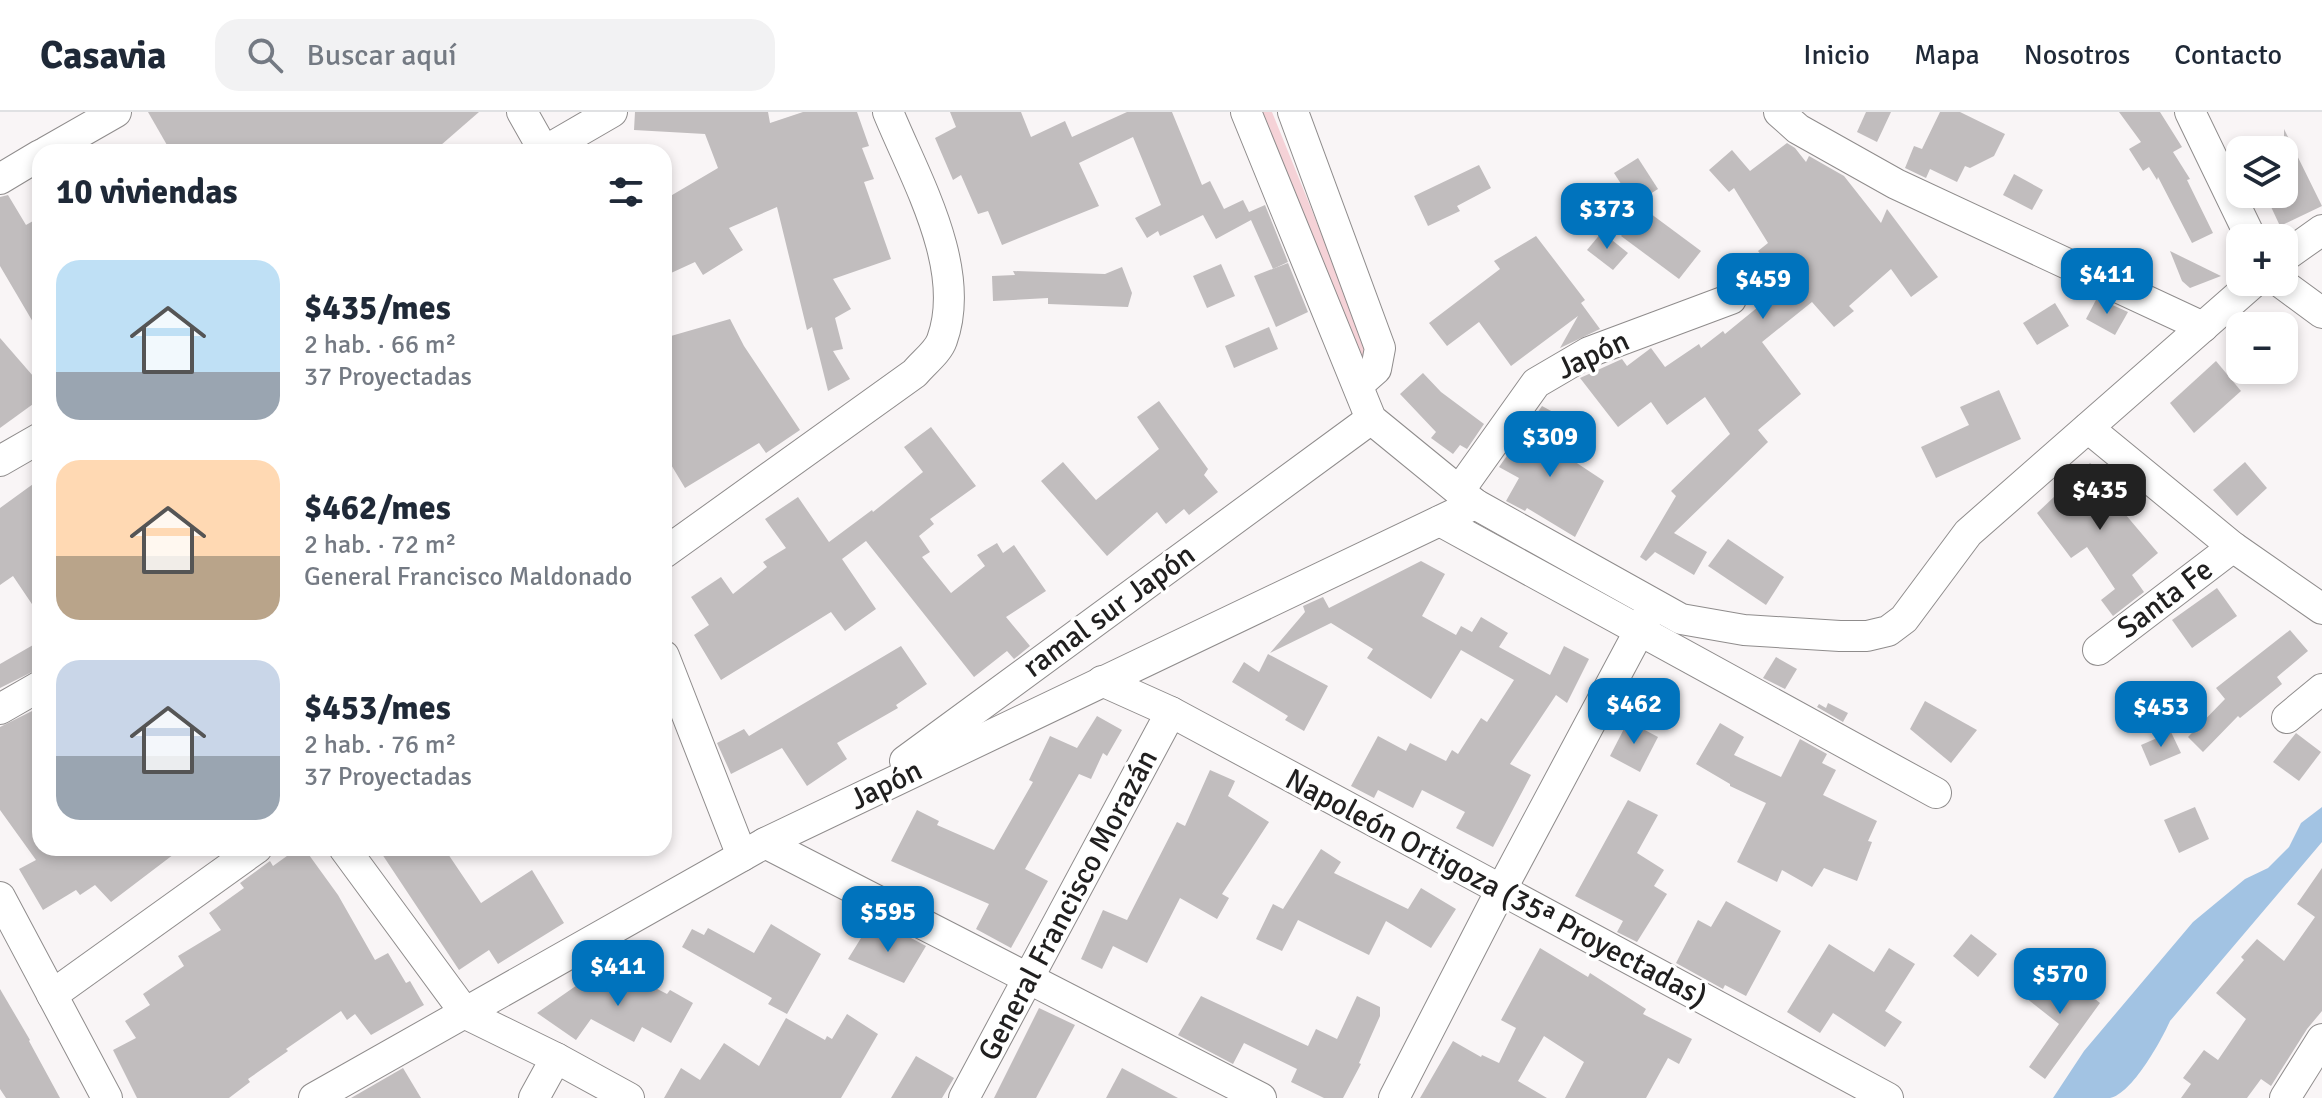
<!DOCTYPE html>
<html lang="es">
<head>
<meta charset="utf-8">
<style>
	body { margin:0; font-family:Signika,sans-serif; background:#f2f2f3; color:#1f2937; height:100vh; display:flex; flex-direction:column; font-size:30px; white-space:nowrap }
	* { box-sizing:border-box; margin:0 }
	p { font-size:26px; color:#747a83 }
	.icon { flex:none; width:44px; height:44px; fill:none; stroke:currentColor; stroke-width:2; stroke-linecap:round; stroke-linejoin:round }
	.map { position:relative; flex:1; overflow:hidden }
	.drawer { position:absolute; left:32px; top:32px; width:640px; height:712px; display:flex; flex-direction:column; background:#fff; border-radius:24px; box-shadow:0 4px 12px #0003 }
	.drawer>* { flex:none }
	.buttons { position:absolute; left:2226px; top:24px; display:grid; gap:16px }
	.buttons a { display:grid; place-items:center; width:72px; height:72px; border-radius:16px; background:#fff; box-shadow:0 4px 12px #0003; font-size:40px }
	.price { position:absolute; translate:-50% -68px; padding:0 18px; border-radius:16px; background:#0073bd; color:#fff; font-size:26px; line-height:52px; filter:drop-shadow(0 2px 4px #0008) }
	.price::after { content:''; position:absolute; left:50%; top:48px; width:24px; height:18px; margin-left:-12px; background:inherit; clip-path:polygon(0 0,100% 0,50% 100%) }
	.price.current { background:#222; color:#fff }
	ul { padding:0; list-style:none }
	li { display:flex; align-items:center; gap:24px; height:200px; padding:0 24px }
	li span { display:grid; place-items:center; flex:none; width:224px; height:160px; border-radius:24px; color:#555 }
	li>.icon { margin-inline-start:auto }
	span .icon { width:96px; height:96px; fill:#fffc; stroke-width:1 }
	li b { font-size:34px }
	h2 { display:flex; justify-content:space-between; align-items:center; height:96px; padding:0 24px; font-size:34px }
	header { display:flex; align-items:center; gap:48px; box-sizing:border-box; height:112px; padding:0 40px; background:#fff; border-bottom:2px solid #e0e1e3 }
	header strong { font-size:38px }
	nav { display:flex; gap:44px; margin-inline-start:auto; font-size:28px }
	.search { width:560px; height:72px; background:#f2f2f3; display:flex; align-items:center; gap:20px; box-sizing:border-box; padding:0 28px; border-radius:24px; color:#747a83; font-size:30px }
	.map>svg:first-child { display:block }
	.green { fill:#f5d2d7 }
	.water { fill:#a2c3e3 }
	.building { fill:#c1bdbe }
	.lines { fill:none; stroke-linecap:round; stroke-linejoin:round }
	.minor-casing { stroke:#8f8c8c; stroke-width:32 }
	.minor { stroke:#fff; stroke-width:30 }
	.labels { text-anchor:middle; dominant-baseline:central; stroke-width:7; stroke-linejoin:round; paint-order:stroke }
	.street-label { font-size:30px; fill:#212020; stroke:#fff }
</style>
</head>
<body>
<header>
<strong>Casavia</strong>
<div class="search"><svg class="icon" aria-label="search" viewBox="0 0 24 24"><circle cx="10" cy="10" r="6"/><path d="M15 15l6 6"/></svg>Buscar aquí</div>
<nav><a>Inicio</a><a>Mapa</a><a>Nosotros</a><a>Contacto</a></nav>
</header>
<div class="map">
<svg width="2322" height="986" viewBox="0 0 2322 986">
	<rect width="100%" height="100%" fill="#f9f5f6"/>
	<!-- green -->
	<polygon class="green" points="1257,0 1272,0 1371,244 1364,254"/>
	<!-- water -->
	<path class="water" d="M 2322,695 L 2322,730 L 2170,909 C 2161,929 2132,982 2110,986 C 2092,986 2071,986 2053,986 L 2084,939 L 2193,810 L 2245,767 L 2268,756 L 2289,735 L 2301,711 Z"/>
	<!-- building -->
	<g class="building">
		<polygon points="148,0 479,0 433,40 171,40"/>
		<polygon points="635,0 768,0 770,11 803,0 857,0 869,34 862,36 874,67 864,70 891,147 833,167 851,197 835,206 843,237 833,239 850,267 828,279 812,215 807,218 777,95 729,116 743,138 703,163 695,150 671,161 664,145 664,105 666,109 667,86 718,56 705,22 634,18"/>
		<polygon points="950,0 1021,0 1031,25 1065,9 1072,25 1127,0 1172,0 1202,73 1210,69 1224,97 1243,88 1249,100 1265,93 1288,150 1273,157 1251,108 1216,127 1203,103 1160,124 1158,119 1147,126 1135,106 1161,93 1133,25 1079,51 1099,94 1002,133 988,99 978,102 961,63 953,68 935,26 956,15"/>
		<polygon points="1866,0 1891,0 1877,30 1857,20"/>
		<polygon points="1940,0 1960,0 2005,22 1994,44 1970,56 1965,54 1957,70 1930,57 1926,66 1905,56 1914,34 1922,37"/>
		<polygon points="2119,0 2160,0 2182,35 2173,40 2190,67 2187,68 2213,121 2192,131 2158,65 2157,68 2149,55 2143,59 2129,37 2141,30"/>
		<polygon points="2284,17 2322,94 2280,114 2265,82 2284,82"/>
		<polygon points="1787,31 1795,36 1806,50 1809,44 1844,64 1881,111 1887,97 1938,165 1911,185 1891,157 1849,194 1854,199 1834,215 1812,190 1762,230 1801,282 1758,318 1768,330 1674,421 1707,440 1694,463 1655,440 1646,449 1640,445 1676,384 1671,379 1730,322 1705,285 1667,313 1651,290 1618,315 1580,266 1622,247 1627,254 1651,236 1665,255 1699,232 1701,236 1723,219 1725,222 1785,173 1758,139 1768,131 1734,76 1729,80 1709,58 1732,38 1750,59"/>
		<polygon points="1638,46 1658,77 1634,92 1614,61"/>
		<polygon points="1479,53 1491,76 1457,94 1460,99 1428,114 1414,84"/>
		<polygon points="2014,62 2043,78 2032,98 2003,83"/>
		<polygon points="8,83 26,113 40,105 40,222 0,154 0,85"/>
		<polygon points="1643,96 1701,139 1679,167 1621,124"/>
		<polygon points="1602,120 1628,141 1613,158 1587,138"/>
		<polygon points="1536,124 1585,188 1581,191 1600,217 1560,236 1578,204 1511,254 1479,210 1447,234 1429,211 1500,157 1494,149"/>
		<polygon points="2170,139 2221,164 2190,176 2182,169"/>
		<polygon points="1288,151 1308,200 1276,215 1254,164"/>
		<polygon points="1221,152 1235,184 1207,196 1193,164"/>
		<polygon points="1122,155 1132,181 1128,195 1048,192 1048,186 993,189 992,164 1015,163 1013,159 1105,162"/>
		<polygon points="2097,186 2128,200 2115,223 2086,207"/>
		<polygon points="2055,191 2069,214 2037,233 2023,211"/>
		<polygon points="730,207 744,234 800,318 766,341 759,331 685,376 664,341 664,226"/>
		<polygon points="1269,215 1278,237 1234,256 1225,234"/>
		<polygon points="0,226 40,272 40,287 0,316"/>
		<polygon points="2216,249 2241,279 2194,321 2170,291"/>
		<polygon points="1423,261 1441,280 1484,312 1467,337 1460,333 1453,342 1431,326 1436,320 1400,282"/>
		<polygon points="1999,278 2021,327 1936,366 1921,335 1969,313 1960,295"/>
		<polygon points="1159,289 1208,357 1204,363 1218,380 1189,403 1184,397 1166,412 1157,400 1107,444 1041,369 1063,350 1096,388 1159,337 1137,305"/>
		<polygon points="1542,294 1553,300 1539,326 1604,369 1575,425 1527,396 1525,399 1506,389 1519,366 1499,355"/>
		<polygon points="931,315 976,374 930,407 934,412 919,424 930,440 922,445 951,481 985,454 977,443 997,431 1003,441 1014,433 1046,479 1006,505 1030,534 1014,547 1007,539 974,565 866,429 842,447 876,497 845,519 831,500 721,568 694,523 709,513 691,485 721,465 733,482 767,455 763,450 786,436 765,407 798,385 829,430 872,398 873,400 923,360 904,335"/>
		<polygon points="2245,350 2267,376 2237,404 2213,378"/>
		<polygon points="2090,351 2130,385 2120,396 2158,441 2132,463 2144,480 2113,504 2101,488 2115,477 2087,435 2071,446 2037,401"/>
		<polygon points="40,367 40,504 13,464 0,473 0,396"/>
		<polygon points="1728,427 1784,465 1766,493 1708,454"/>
		<polygon points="1421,449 1445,462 1422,504 1456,523 1461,514 1472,520 1481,505 1508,521 1499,535 1550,563 1564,534 1589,547 1567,591 1556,583 1510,652 1531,663 1493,735 1456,716 1465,700 1422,678 1413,696 1378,678 1374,686 1351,674 1378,624 1406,639 1410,631 1446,649 1452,638 1458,642 1481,606 1487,610 1514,568 1461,538 1431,587 1367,546 1373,537 1331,511 1270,541 1305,500 1303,494 1323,485 1329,496"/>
		<polygon points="2217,476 2237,504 2192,536 2172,508"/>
		<polygon points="2290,518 2308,539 2277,565 2282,572 2240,606 2238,604 2203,640 2188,625 2225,587 2216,576"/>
		<polygon points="40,529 40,556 0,576 0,552"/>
		<polygon points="901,534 927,572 896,593 898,596 837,631 847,647 807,674 782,636 731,662 717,631 744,617 749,624"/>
		<polygon points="1268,542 1328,574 1304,619 1285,608 1288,604 1232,570 1244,550 1259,560"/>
		<polygon points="1776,545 1797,557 1785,577 1763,566"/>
		<polygon points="1925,589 1977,618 1951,651 1910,617"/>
		<polygon points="1828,591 1848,601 1843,610 1817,595 1819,592 1826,596"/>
		<polygon points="40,595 40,736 182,736 111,790 95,773 80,783 76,778 43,798 19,757 36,748 0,698 0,615"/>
		<polygon points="1097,604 1122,618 1107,644 1103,641 1091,667 1079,662 1025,757 1048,769 1011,836 976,817 989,792 891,749 917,698 939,709 937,713 994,738 1033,670 1029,668 1050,624 1077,636"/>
		<polygon points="1628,609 1658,625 1640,660 1610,644"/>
		<polygon points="1720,611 1744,625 1734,643 1781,665 1800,627 1827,642 1822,651 1836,658 1823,683 1877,709 1868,729 1872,730 1857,769 1824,756 1812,775 1782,758 1777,770 1737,750 1766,691 1730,674 1730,672 1696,652"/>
		<polygon points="2171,620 2181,641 2150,654 2141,633"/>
		<polygon points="2296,621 2321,640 2299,669 2273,650"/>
		<polygon points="1210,658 1235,669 1228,684 1269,710 1222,782 1229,786 1217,807 1180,786 1147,851 1113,834 1102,857 1081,847 1103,798 1127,808 1177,710 1185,714"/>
		<polygon points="1628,688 1658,703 1637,741 1664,758 1654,774 1667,782 1637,830 1617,820 1623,809 1575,784"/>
		<polygon points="2195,695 2209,727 2179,741 2164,708"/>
		<polygon points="298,736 304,736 338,783 375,848 388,841 406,871 410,869 424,893 371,923 355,902 347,908 341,899 286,937 288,939 248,967 250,970 229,986 137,986 113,938 136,926 125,909 150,893 143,882 184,854 178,844 221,818 209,801 244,776 240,771 270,749 273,754"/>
		<polygon points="378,736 444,736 481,791 532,758 564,811 498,852 489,838 459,858"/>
		<polygon points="1321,737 1341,750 1334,761 1408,797 1421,776 1456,797 1431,836 1386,809 1369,843 1298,808 1282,839 1256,827 1273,792 1283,797"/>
		<polygon points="2322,756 2322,899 2307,917 2271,974 2261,967 2247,986 2181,986 2191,972 2183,966 2204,938 2218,948 2246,907 2216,881 2244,848 2241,845 2257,827 2284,849 2315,805 2297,792"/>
		<polygon points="1726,789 1781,819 1746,884 1725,873 1723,877 1676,851 1698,808 1711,815"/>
		<polygon points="771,812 821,842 787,902 768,892 772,886 682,835 692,817 704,823 708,816 754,841"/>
		<polygon points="894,817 926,834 904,871 848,847 866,818 887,830"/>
		<polygon points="1971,822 1997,842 1978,865 1953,844"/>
		<polygon points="1829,832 1874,860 1889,836 1915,852 1885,899 1902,910 1885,935 1833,901 1820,921 1787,900"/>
		<polygon points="1540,836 1588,865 1590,861 1646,897 1643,902 1692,927 1679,952 1668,946 1646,986 1565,986 1584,950 1544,924 1518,969 1547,986 1420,986 1453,929 1481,945 1482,943 1499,951 1516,916 1501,908"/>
		<polygon points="2053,853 2100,891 2045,967 2029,955 2059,912 2026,886"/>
		<polygon points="603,855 631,875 636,866 667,882 670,878 693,891 671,931 642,915 634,930 591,907 576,928 537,901"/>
		<polygon points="0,877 30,928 29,929 60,986 6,986 0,977"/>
		<polygon points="1201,884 1308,934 1316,917 1337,927 1357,884 1380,895 1380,904 1359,951 1361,952 1343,986 1324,986 1291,970 1297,957 1244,931 1233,952 1178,923"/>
		<polygon points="1039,896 1075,913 1036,986 994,986"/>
		<polygon points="847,902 878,922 841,986 664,986 681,956 700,968 724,931 759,954 786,906 825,928 827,924 832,927"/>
		<polygon points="916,944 954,966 942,986 891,986"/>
		<polygon points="403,956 421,986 351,986"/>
		<polygon points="1122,956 1178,986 1106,986"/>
	</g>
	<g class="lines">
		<!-- minor casing -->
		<g class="minor-casing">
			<g id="minor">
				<polyline points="522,0 544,39"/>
				<polyline points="1246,0 1371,307 1475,392 1681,507 1744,518 1840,524 1867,524 1888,519 1904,507 1968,421 2254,170"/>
				<polyline points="1293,0 1380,236 1376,257 1359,272"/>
				<polyline points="1779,0 1798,17 1896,72 2203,215"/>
				<polyline points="2190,0 2251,126"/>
				<polyline points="46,40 116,0"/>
				<polyline points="543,40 612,0"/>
				<polyline points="0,67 40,43"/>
				<polyline points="2284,145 2322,118"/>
				<polyline points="2280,170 2322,201"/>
				<polyline points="2088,316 2233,435 2322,497"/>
				<polyline points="0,349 40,326"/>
				<polyline points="1459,379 1536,271 1589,240 1731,187"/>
				<polyline points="1440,409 1936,681"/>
				<path d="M 664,441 L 915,261 C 923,251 938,240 942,228 C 968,156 915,66 888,0"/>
				<polyline points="2098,538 2233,435"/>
				<polyline points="664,544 742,744"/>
				<polyline points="1102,569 1171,600 1888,986"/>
				<polyline points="0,597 40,574"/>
				<polyline points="2287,606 2322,577"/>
				<polyline points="905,649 1371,307"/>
				<polyline points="765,731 1261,986"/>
				<polyline points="344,736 466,902 556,946 629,986"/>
				<polyline points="0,785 107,986"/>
				<polyline points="52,883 257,736"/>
				<polyline points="314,986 765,731 1475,392"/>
				<polyline points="534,986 556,946"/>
				<polyline points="964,986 1171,600"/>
				<polyline points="1394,986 1501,778 1650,499"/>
				<polyline points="2285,986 2322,927"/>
			</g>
		</g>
		<!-- minor -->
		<use href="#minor" class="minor"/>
	</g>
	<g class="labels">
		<!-- street labels -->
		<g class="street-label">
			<text transform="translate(1593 243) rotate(-25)">Japón</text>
			<text transform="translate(2165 487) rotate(-37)">Santa Fe</text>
			<text transform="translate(1109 499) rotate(-36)">ramal sur Japón</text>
			<text transform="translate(886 673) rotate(-26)">Japón</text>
			<text transform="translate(1496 776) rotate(28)">Napoleón Ortigoza (35ª Proyectadas)</text>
			<text transform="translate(1068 793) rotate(-62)">General Francisco Morazán</text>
		</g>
	</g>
</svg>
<div class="buttons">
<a><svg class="icon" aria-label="layers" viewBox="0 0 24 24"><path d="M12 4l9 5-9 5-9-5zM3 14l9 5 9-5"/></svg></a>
<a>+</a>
<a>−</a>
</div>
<b class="price" style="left:1607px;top:139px">$373</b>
<b class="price" style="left:2107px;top:204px">$411</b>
<b class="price" style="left:1763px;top:209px">$459</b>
<b class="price" style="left:1550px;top:367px">$309</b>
<b class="price current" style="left:2100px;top:420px">$435</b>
<b class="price" style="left:1634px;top:634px">$462</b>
<b class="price" style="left:2161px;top:637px">$453</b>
<b class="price" style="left:888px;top:842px">$595</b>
<b class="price" style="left:618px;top:896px">$411</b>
<b class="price" style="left:2060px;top:904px">$570</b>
<section class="drawer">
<h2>10 viviendas<svg class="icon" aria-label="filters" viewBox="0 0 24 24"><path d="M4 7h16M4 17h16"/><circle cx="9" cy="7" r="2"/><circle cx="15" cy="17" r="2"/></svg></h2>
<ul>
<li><span style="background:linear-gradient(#bfe0f5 70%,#9aa5b1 0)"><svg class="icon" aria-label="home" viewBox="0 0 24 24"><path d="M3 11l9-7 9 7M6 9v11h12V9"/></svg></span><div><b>$435/mes</b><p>2 hab. · 66 m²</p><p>37 Proyectadas</p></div></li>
<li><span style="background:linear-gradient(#ffd9b3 60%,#b9a48a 0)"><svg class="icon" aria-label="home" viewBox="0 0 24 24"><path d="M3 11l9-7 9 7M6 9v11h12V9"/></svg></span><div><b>$462/mes</b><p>2 hab. · 72 m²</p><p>General Francisco Maldonado</p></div></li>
<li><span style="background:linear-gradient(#c9d6e8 60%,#9aa5b1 0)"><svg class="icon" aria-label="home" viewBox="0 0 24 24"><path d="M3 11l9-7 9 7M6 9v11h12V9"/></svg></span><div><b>$453/mes</b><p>2 hab. · 76 m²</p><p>37 Proyectadas</p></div></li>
</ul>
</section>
</div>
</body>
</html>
